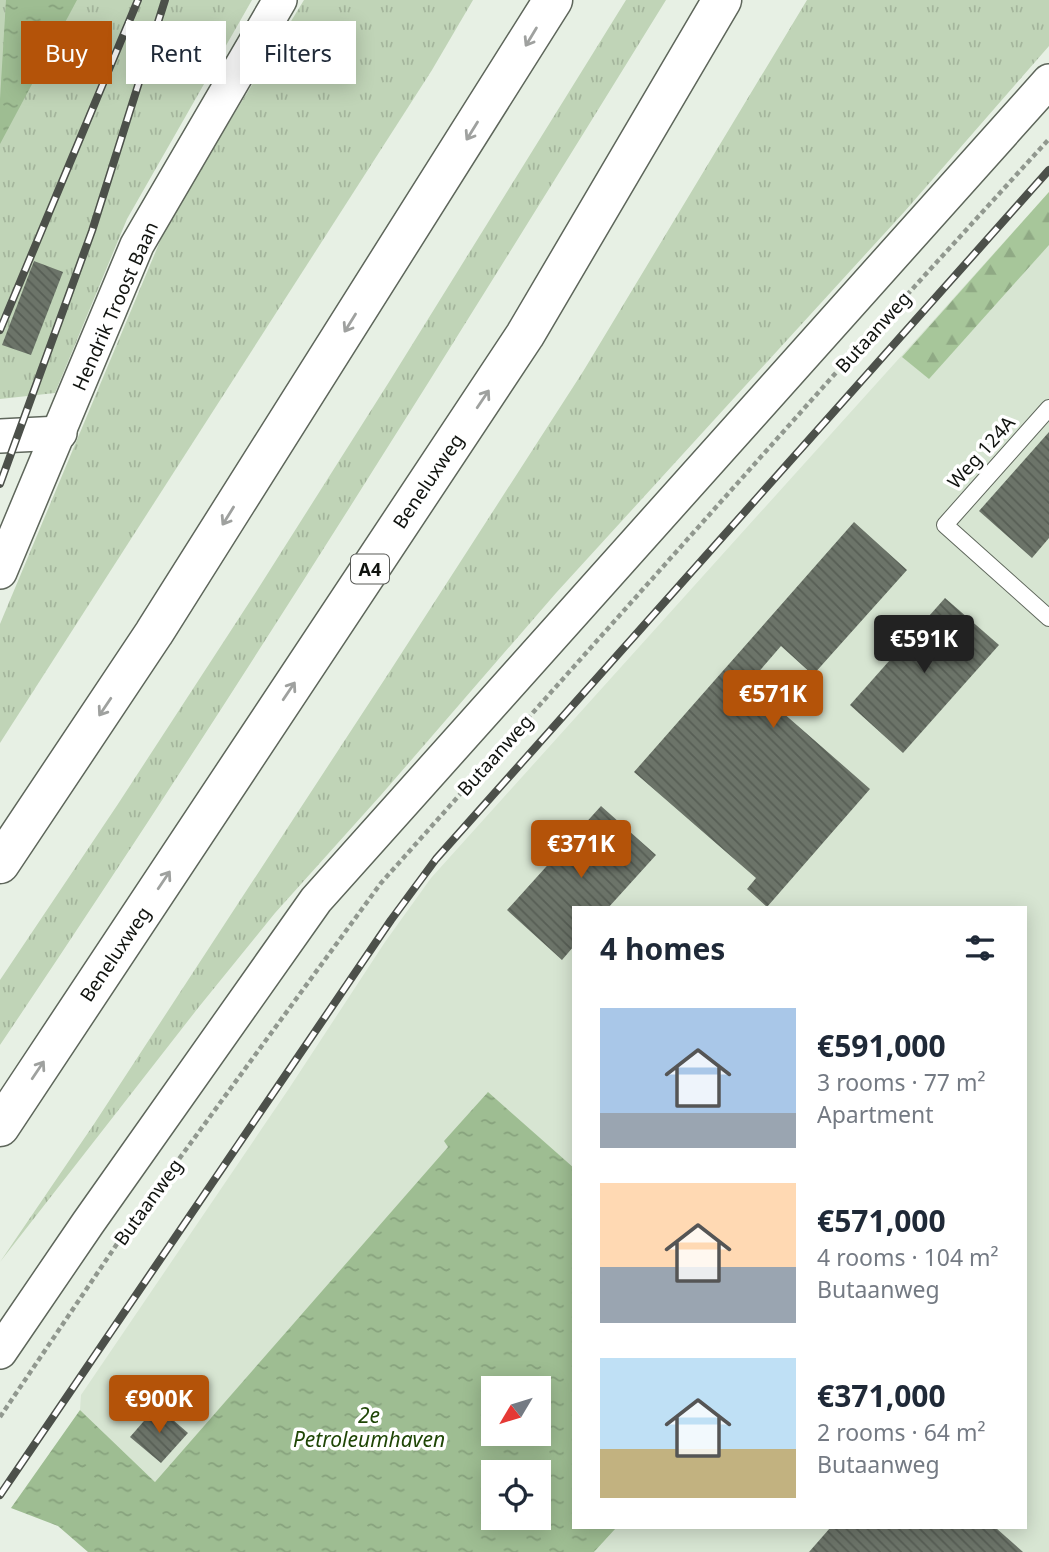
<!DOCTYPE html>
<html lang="en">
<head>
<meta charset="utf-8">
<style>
	body { margin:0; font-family:"Noto Sans",sans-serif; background:#f2f2f3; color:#1f2937; height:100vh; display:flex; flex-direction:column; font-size:26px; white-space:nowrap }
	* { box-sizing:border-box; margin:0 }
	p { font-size:23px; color:#747a83 }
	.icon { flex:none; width:38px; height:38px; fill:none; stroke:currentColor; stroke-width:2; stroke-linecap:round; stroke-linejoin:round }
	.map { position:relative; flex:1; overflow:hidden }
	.side { position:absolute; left:572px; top:906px; width:455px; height:623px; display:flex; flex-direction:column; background:#fff; border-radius:0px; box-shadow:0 4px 18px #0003 }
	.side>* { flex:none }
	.top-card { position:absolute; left:21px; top:21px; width:446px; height:63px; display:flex; gap:14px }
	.needle { width:46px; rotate:232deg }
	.tools { position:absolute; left:481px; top:1376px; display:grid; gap:14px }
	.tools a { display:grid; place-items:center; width:70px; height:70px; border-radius:0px; background:#fff; box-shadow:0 4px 18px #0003; font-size:35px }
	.price { position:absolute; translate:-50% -60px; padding:0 16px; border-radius:7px; background:#b45309; color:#fff; font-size:23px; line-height:46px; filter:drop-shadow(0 2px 4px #0008) }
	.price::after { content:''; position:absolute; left:50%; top:42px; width:21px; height:16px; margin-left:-10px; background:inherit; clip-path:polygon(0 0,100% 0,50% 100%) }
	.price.on { background:#222; color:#fff }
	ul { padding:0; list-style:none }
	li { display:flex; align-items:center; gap:21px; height:175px; padding:0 28px }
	li span { display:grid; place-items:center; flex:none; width:196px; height:140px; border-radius:0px; color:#555 }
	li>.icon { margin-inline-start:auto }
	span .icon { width:84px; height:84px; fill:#fffc; stroke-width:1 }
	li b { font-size:30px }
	h2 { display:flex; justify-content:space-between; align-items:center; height:84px; padding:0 28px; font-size:30px }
	.tag { padding:0 24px; border-radius:0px; background:#fff; box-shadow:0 4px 18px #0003; font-size:24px; line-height:63px }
	.tag.on { background:#b45309; color:#fff }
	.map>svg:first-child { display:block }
	.built { fill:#d7e5d2 }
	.grass { fill:url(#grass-tufts) }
	.forest { fill:url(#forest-firs) }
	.water { fill:url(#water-ripples); fill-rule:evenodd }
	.building { fill:url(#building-back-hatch) }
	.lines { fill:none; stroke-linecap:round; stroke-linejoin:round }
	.lane-casing { stroke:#5e665b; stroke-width:18 }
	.street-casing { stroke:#5e665b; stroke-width:36 }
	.highway-casing { stroke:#5e665b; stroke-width:41 }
	.path { stroke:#91988f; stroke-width:4.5; stroke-dasharray:5 3.5; stroke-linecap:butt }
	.lane { stroke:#fff; stroke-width:16 }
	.street { stroke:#fff; stroke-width:33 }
	.highway { stroke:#fff; stroke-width:38 }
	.rail-casing { stroke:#4c504a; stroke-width:8 }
	.rail { stroke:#fff; stroke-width:5; stroke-dasharray:16; stroke-linecap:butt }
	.oneway { stroke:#9fa19f }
	.labels { text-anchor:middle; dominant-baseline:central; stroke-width:7; stroke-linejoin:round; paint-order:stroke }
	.shield { fill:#fff; stroke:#585a57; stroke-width:2 }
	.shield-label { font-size:18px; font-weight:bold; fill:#10130f }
	.street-label { font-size:19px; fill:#10130f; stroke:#fff }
	.water-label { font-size:21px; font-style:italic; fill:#1f4606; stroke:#fff }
</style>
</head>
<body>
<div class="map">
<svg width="1049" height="1552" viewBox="0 0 1049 1552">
	<defs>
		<pattern id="grass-tufts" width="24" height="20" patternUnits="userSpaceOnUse" patternTransform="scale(1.75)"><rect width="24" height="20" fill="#c0d4b7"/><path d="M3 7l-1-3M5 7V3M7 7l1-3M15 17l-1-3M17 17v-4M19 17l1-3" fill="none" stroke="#a4b59c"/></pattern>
		<pattern id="forest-firs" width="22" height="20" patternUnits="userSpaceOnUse" patternTransform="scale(1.75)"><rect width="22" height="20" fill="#a7c69a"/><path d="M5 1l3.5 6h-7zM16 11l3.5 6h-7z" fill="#8fa984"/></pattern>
		<pattern id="water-ripples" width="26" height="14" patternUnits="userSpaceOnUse" patternTransform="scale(1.75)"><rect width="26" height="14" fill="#9ebd92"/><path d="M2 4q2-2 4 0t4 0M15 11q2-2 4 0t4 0" fill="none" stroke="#87a27d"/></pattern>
		<pattern id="building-back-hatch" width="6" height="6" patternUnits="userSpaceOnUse" patternTransform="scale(1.75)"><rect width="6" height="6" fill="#6c7469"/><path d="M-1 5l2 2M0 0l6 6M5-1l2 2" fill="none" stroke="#575e55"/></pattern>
	</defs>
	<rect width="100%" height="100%" fill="#e7f0e4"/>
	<!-- built -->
	<polygon class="built" points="1049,192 1049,1552 594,1552 616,1528 1026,1528 1026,908 574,908 574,1168 487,1093 445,1141 449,1147 155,1482 80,1410 81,1395 288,1090 385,942 431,878"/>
	<!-- grass -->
	<g class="grass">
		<polygon points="0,0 252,0 127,219 55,393 0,399"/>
		<polygon points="304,0 473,0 432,70 0,743 0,624 168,222"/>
		<path d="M 626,0 L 666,0 C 449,351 231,702 0,1045 L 0,980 L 118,804 L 256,592 L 389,382 Z"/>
		<polygon points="807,0 1049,0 1049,46 905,211 556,593 381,795 275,913 198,1008 0,1262 94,1124 392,668 584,370"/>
	</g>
	<!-- forest -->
	<polygon class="forest" points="1049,192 1049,245 929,379 902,357"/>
	<!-- water -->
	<g class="water">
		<polygon points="6,0 77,0 0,144 0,99"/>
		<path d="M 488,1092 L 574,1168 L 574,1528 L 616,1528 L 594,1552 L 88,1552 L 58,1526 L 11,1508 L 80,1410 L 155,1482 L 448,1147 L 444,1141 ZM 494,1388 L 539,1388 L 539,1433 L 494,1433 ZM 494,1472 L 539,1472 L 539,1517 L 494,1517 Z"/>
	</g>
	<!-- building -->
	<g class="building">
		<polygon points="34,261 63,272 31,355 2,345"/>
		<polygon points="1049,432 1049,538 1032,558 979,511"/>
		<polygon points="854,522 907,570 813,675 781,646 749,683 870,789 767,907 747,889 756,878 634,772"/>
		<polygon points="945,598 999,645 903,753 850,705"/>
		<polygon points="601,806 656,855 608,908 574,908 574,946 562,960 507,910"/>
		<polygon points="157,1406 188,1433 161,1463 130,1437"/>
		<polygon points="830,1528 996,1528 1023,1552 809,1552"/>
	</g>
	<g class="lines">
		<!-- lane casing -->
		<g class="lane-casing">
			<polyline id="lane" points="1049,408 945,525 1049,618"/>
		</g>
		<!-- street casing -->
		<g class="street-casing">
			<g id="street">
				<polyline points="0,436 60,433"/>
				<polyline points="0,572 137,245 280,0"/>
				<polyline points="0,1352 88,1223 316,900 1049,81"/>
			</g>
		</g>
		<!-- highway casing -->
		<g class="highway-casing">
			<g id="highway">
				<polyline points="0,864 154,633 553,0"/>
				<polyline points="0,1127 525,335 722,0"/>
			</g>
		</g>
		<!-- path -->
		<polyline class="path" points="0,1417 119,1241 381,883 833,376 1049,139"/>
		<!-- lane -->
		<use href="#lane" class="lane"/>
		<!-- street -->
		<use href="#street" class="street"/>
		<!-- highway -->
		<use href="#highway" class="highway"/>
		<!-- rail casing -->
		<g class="rail-casing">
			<g id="rail">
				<polyline points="0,330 138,0"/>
				<polyline points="0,484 92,231 165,0"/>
				<polyline points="0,1495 391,920 436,859 1049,170"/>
			</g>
		</g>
		<!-- rail -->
		<use href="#rail" class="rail"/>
	</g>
	<!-- one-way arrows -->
	<defs><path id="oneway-shaft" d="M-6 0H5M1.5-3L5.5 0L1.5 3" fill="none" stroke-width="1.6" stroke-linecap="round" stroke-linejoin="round" transform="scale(1.75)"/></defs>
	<g class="oneway">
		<use href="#oneway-shaft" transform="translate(531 37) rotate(121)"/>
		<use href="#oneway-shaft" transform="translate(472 131) rotate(122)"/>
		<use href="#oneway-shaft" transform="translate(350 323) rotate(122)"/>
		<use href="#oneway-shaft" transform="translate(483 399) rotate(-56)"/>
		<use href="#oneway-shaft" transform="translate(228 516) rotate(122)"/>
		<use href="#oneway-shaft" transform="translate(289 691) rotate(-56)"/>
		<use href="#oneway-shaft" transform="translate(105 707) rotate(124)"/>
		<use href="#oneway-shaft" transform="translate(164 880) rotate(-56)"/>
		<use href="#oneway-shaft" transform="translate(38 1070) rotate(-56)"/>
	</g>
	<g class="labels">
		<!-- shield labels -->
		<rect class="shield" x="351" y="554.5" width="38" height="29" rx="5"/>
		<g class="shield-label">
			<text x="370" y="569">A4</text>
		</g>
		<!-- street labels -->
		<g class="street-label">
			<text transform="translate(115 306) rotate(-66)">Hendrik Troost Baan</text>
			<text transform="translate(873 332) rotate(-48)">Butaanweg</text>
			<text transform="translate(981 452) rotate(-48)">Weg 124A</text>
			<text transform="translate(428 481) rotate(-56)">Beneluxweg</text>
			<text transform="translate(495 755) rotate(-48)">Butaanweg</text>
			<text transform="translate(115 954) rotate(-56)">Beneluxweg</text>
			<text transform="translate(148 1202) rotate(-54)">Butaanweg</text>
		</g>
		<!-- water labels -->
		<g class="water-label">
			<text x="369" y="1415">2e<tspan x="369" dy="24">Petroleumhaven</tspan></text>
		</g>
	</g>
</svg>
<div class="tools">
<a><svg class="needle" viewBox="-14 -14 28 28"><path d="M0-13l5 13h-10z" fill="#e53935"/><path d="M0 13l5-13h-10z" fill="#747a83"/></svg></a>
<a><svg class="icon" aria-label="locate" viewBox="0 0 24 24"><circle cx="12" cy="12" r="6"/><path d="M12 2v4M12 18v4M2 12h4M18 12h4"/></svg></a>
</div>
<b class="price on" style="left:924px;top:675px">€591K</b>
<b class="price" style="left:773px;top:730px">€571K</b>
<b class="price" style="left:581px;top:880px">€371K</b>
<b class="price" style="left:159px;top:1435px">€900K</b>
<div class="top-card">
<a class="tag on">Buy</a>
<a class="tag">Rent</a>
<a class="tag">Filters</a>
</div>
<section class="side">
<h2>4 homes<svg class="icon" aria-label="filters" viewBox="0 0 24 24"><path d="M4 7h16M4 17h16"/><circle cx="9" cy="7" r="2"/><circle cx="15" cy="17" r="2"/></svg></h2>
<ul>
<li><span style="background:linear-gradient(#a9c7e8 75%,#9aa5b1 0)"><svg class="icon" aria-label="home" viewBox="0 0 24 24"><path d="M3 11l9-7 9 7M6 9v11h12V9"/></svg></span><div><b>€591,000</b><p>3 rooms · 77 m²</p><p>Apartment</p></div></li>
<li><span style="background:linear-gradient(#ffd9b3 60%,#9aa5b1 0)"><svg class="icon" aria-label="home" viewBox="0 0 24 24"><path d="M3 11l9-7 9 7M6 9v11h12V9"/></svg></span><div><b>€571,000</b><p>4 rooms · 104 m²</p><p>Butaanweg</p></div></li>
<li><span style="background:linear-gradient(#bfe0f5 65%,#c2b280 0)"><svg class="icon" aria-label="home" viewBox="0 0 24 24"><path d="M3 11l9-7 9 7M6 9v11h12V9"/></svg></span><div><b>€371,000</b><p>2 rooms · 64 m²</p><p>Butaanweg</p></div></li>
</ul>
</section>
</div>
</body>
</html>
